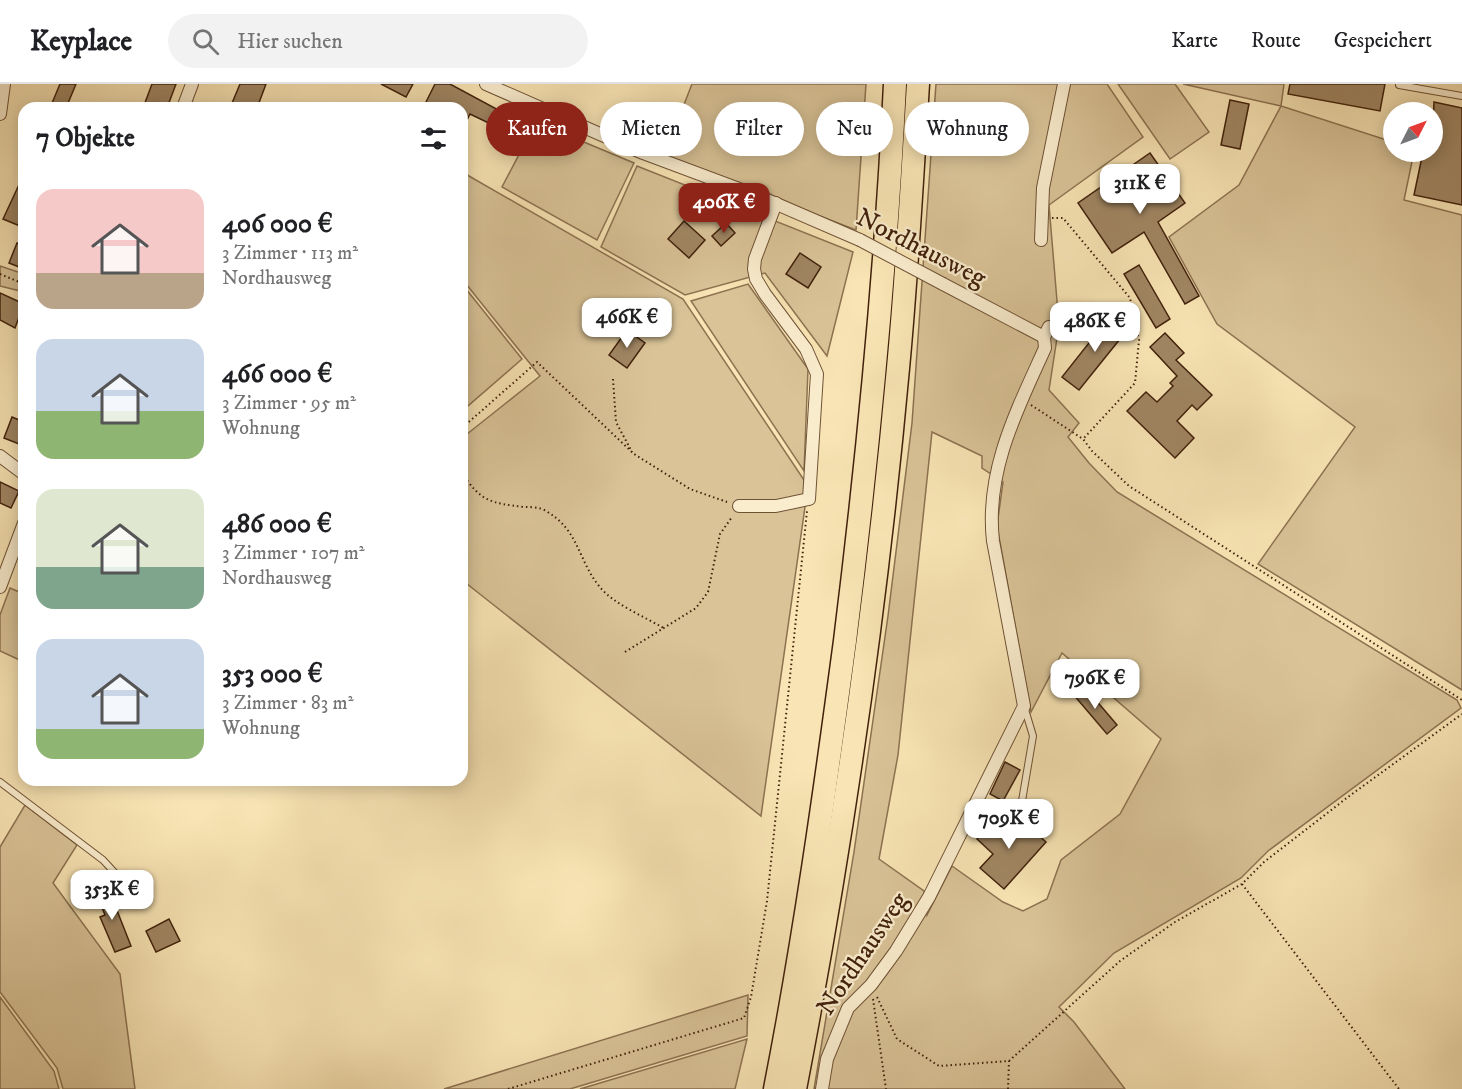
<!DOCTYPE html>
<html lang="de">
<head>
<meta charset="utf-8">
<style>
	body { margin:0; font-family:"IM FELL DW Pica",serif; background:#f2f2f2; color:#202124; height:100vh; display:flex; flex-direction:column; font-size:22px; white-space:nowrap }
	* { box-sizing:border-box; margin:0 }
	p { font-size:20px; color:#757577 }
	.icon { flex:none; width:33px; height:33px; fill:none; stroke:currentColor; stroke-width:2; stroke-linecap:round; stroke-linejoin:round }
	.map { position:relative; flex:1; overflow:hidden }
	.details { position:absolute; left:18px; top:18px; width:450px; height:684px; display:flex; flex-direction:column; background:#fff; border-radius:18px; box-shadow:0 3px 15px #0003 }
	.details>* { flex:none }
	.banner { position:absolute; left:486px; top:18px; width:570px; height:54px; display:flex; gap:12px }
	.needle { width:39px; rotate:48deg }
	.buttons { position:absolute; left:1383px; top:18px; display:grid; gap:12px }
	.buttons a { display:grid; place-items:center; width:60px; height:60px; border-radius:50%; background:#fff; box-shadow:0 3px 15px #0003; font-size:30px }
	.price { position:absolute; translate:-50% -51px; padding:0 14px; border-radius:12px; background:#fff; color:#222; font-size:20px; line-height:39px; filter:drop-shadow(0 2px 3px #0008) }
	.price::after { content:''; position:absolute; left:50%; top:36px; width:18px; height:14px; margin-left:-9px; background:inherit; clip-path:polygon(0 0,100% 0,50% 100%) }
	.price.current { background:#8f2418; color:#fff }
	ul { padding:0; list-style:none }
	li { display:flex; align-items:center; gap:18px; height:150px; padding:0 18px }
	li span { display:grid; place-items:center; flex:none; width:168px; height:120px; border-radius:18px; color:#555 }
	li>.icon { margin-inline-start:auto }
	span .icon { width:72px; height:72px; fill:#fffc; stroke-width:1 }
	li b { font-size:26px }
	h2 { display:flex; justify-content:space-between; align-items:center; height:72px; padding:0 18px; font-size:26px }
	.tag { padding:0 21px; border-radius:27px; background:#fff; box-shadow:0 3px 15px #0003; font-size:21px; line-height:54px }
	.tag.current { background:#8f2418; color:#fff }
	header { display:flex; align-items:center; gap:36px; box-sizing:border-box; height:84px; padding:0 30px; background:#fff; border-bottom:2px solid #e0e0e0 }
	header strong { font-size:28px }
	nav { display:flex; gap:33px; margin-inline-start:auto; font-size:21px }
	.search { width:420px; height:54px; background:#f2f2f2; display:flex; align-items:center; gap:15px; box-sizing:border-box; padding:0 21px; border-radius:33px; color:#757577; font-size:22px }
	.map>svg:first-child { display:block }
	.green { fill:#d9c397; stroke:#8d7251; stroke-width:1.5; fill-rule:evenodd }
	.building { fill:#a08663; stroke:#41210b; stroke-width:1.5 }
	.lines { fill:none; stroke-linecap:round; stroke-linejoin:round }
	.lane-casing { stroke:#6f5235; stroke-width:8 }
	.street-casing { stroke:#6f5235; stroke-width:14 }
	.highway-casing { stroke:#41210b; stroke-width:25 }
	.path { stroke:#41210b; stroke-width:2; stroke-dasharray:1.5 3; stroke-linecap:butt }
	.lane { stroke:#faedce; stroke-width:6 }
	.street { stroke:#faedce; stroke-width:12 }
	.highway { stroke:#f8e4b4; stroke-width:22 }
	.street-bridge-casing { stroke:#6f5235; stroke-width:14; stroke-linecap:butt }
	.street-bridge { stroke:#faedce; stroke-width:12 }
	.labels { text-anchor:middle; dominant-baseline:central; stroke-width:4.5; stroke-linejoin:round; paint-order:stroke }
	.street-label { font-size:26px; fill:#41210b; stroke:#faedce }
</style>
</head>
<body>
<header>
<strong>Keyplace</strong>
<div class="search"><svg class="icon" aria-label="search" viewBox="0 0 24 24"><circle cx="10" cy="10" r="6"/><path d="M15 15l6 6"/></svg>Hier suchen</div>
<nav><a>Karte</a><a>Route</a><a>Gespeichert</a></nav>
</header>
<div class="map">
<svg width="1462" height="1005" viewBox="0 0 1462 1005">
	<rect width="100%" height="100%" fill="#f8e4b4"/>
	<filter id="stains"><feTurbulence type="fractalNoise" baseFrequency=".00333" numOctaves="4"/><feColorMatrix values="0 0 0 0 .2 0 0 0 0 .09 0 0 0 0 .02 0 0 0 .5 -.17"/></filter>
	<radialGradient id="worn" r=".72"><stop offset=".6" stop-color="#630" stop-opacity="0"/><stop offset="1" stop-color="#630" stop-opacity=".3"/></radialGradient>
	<!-- green -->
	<g class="green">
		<polygon points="692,0 866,0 856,146 664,72"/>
		<path d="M 936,0 L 1107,0 L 1143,53 L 1049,121 L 1059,241 L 1049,306 L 1079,339 L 1068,353 L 1089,379 L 1117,408 L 1457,616 L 1461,624 L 1268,767 L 1241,794 L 1114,869 L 1059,923 L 1074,938 L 1125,1005 L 814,1005 L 854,768 L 888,532 L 912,339 ZM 932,348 L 982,372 L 982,384 L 1003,398 L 997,442 L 1031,628 L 1062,569 L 1161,655 L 1120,730 L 1061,776 L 1047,815 L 1023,827 L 1003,818 L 952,782 L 927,831 L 924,807 L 879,775 L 898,671 Z"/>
		<polygon points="1118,0 1175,0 1209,48 1170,75"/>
		<polygon points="1183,0 1284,0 1281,22 1393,58 1394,68 1414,68 1404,116 1462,131 1462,606 1258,480 1355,343 1217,240 1169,153 1239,101 1281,22"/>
		<polygon points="536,38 634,79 597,156 502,103"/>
		<polygon points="637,82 853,168 827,272 765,189 685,211 601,163"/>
		<polygon points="462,88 683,215 808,402 761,732 462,496 462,354 540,292 462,195"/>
		<polygon points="0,182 24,190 24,208 0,202"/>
		<polygon points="462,200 522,275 462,327"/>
		<polygon points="748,200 808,285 804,387 691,217"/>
		<polygon points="10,504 24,510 24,578 0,567 0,531"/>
		<polygon points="25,721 77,761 53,799 120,890 135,1005 63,1005 57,984 0,908 0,763"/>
		<polygon points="748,911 747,952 570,1005 444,1005"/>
		<polygon points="0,913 54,987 59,1005 0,1005"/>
		<polygon points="747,955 735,1005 580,1005"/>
	</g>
	<!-- building -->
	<g class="building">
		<polygon points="60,0 76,0 66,24 50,24"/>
		<polygon points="152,0 176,0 167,24 143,24"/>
		<polygon points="240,0 266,0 257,24 230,24"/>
		<polygon points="381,0 413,0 406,13"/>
		<polygon points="435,0 450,0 504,29 497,43 470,30 462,46 462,24 423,24"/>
		<polygon points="1290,0 1385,0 1380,27 1288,10"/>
		<polygon points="1230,16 1249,20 1240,65 1221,61"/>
		<polygon points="1434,18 1462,24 1462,121 1414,111 1423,68 1432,68"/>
		<polygon points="1150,69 1185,119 1158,138 1199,212 1185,220 1144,148 1112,169 1078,119"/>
		<polygon points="24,90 24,134 20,142 3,135"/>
		<polygon points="684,137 705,156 689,174 668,155"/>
		<polygon points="726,139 735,149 721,162 712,152"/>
		<polygon points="17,159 24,162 24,185 9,179"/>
		<polygon points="800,169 821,183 808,204 786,190"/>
		<polygon points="1139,181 1170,235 1156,244 1124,190"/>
		<polygon points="0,209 24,220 15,244 0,236"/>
		<polygon points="1111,231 1128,245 1079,306 1062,293"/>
		<polygon points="627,246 645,259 627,284 609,271"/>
		<polygon points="1165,249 1184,269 1176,276 1212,311 1197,326 1192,321 1177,337 1194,354 1175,374 1127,327 1146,308 1157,318 1173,302 1170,299 1177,292 1150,263"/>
		<polygon points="12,333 24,338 24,362 4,354"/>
		<polygon points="0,398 19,407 11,424 0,419"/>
		<polygon points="1083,601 1117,641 1107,650 1073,610"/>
		<polygon points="1005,678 1020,686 1003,717 990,710"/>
		<polygon points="998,732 1014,747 1023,737 1046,758 1004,805 980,784 993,770 977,755"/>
		<polygon points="107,801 131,862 115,868 100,833 105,831 95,806"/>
		<polygon points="169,835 180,857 156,868 146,847"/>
	</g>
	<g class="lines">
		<!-- lane casing -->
		<g class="lane-casing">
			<g id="lane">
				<polyline points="1399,1 1462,12"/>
				<polyline points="0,698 103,776 129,804"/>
				<polyline points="1022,717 1033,652 1024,622"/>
			</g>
		</g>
		<!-- street casing -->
		<g class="street-casing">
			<g id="street">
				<polyline points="486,0 643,69 758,112 860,156"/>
				<polyline points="183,24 192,0"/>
				<polyline points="0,30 4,0"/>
				<polyline points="1041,156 1043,104 1064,0"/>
				<polyline points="943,200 1044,253"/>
				<polyline points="0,372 24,390"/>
				<polyline points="739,422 776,422 809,415 817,290 806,265 765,210 756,195 754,185 755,175 776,119"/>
				<polyline points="0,503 24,439"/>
				<path d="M 822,1005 L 827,975 L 848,924 L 871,901 L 896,867 L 929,813 L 1024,622 L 993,457 C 985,387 1017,326 1045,264 L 1044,253 L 1049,243"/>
			</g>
		</g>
		<!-- highway casing -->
		<g class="highway-casing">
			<g id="highway">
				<path d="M 775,1005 C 804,857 825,707 845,557 C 868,372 886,186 895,0"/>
				<path d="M 795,1005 C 841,767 876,526 898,284 C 907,190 912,95 918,0"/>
			</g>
		</g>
		<!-- path -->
		<g class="path">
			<polyline points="1052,134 1063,134 1130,214 1139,256 1135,299 1084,354"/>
			<polyline points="0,190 24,200"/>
			<polyline points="613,295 616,338 632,368"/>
			<polyline points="1031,321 1083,355 1092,367 1129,402 1462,616"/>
			<polyline points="462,344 537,278 634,370 690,405 727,418"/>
			<path d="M 462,389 C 481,418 491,419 524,423 C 531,423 540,423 546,427 C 579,446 578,476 599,502 C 614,521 644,532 665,545"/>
			<polyline points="625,568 696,524 708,508 720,450 732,433"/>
			<polyline points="1242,800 1399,1005"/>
			<polyline points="877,913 897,955 939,982 1009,977 1120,877 1175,838 1242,800 1264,778 1348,713 1462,630"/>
			<polyline points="873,915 886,1005"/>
			<polyline points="508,1005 744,934 751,913 767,817 807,427"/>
			<polyline points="1008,1005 1009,977"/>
		</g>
		<!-- lane -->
		<use href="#lane" class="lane"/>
		<!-- street -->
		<use href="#street" class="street"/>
		<!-- highway -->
		<use href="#highway" class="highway"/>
		<!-- street-bridge casing -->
		<g class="street-bridge-casing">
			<polyline id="street-bridge" points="860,156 943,200"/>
		</g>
		<!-- street-bridge -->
		<use href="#street-bridge" class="street-bridge"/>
	</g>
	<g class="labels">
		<!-- street labels -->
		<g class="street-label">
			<text transform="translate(921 164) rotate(27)">Nordhausweg</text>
			<text transform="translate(863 870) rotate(-56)">Nordhausweg</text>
		</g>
	</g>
	<rect width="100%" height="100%" filter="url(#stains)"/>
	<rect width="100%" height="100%" fill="url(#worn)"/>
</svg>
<div class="buttons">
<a><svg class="needle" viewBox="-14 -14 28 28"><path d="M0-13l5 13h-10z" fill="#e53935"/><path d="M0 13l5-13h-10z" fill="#757577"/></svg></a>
</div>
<b class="price" style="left:1140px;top:131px">311K €</b>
<b class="price current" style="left:724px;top:150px">406K €</b>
<b class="price" style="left:627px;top:265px">466K €</b>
<b class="price" style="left:1095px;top:269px">486K €</b>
<b class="price" style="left:1095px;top:626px">796K €</b>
<b class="price" style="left:1009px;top:766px">709K €</b>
<b class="price" style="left:112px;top:837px">353K €</b>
<div class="banner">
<a class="tag current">Kaufen</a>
<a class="tag">Mieten</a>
<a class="tag">Filter</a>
<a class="tag">Neu</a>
<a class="tag">Wohnung</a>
</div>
<section class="details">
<h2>7 Objekte<svg class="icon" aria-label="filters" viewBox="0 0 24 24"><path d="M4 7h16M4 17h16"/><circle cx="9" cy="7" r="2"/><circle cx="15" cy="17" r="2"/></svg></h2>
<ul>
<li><span style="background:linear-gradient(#f6c9c9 70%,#b9a48a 0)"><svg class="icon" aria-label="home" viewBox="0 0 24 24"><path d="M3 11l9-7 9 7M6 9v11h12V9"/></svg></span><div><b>406 000 €</b><p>3 Zimmer · 113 m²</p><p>Nordhausweg</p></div></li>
<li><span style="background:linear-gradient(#c9d6e8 60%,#8fb573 0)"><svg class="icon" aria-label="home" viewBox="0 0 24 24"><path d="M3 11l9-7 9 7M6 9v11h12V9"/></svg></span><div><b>466 000 €</b><p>3 Zimmer · 95 m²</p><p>Wohnung</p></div></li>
<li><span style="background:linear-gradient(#dfe7d0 65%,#7fa58c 0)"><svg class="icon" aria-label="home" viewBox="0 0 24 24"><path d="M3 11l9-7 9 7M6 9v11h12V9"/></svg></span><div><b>486 000 €</b><p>3 Zimmer · 107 m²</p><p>Nordhausweg</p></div></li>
<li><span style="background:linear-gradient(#c9d6e8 75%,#8fb573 0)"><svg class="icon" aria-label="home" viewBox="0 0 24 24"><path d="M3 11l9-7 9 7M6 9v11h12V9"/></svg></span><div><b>353 000 €</b><p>3 Zimmer · 83 m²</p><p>Wohnung</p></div></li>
</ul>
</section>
</div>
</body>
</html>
